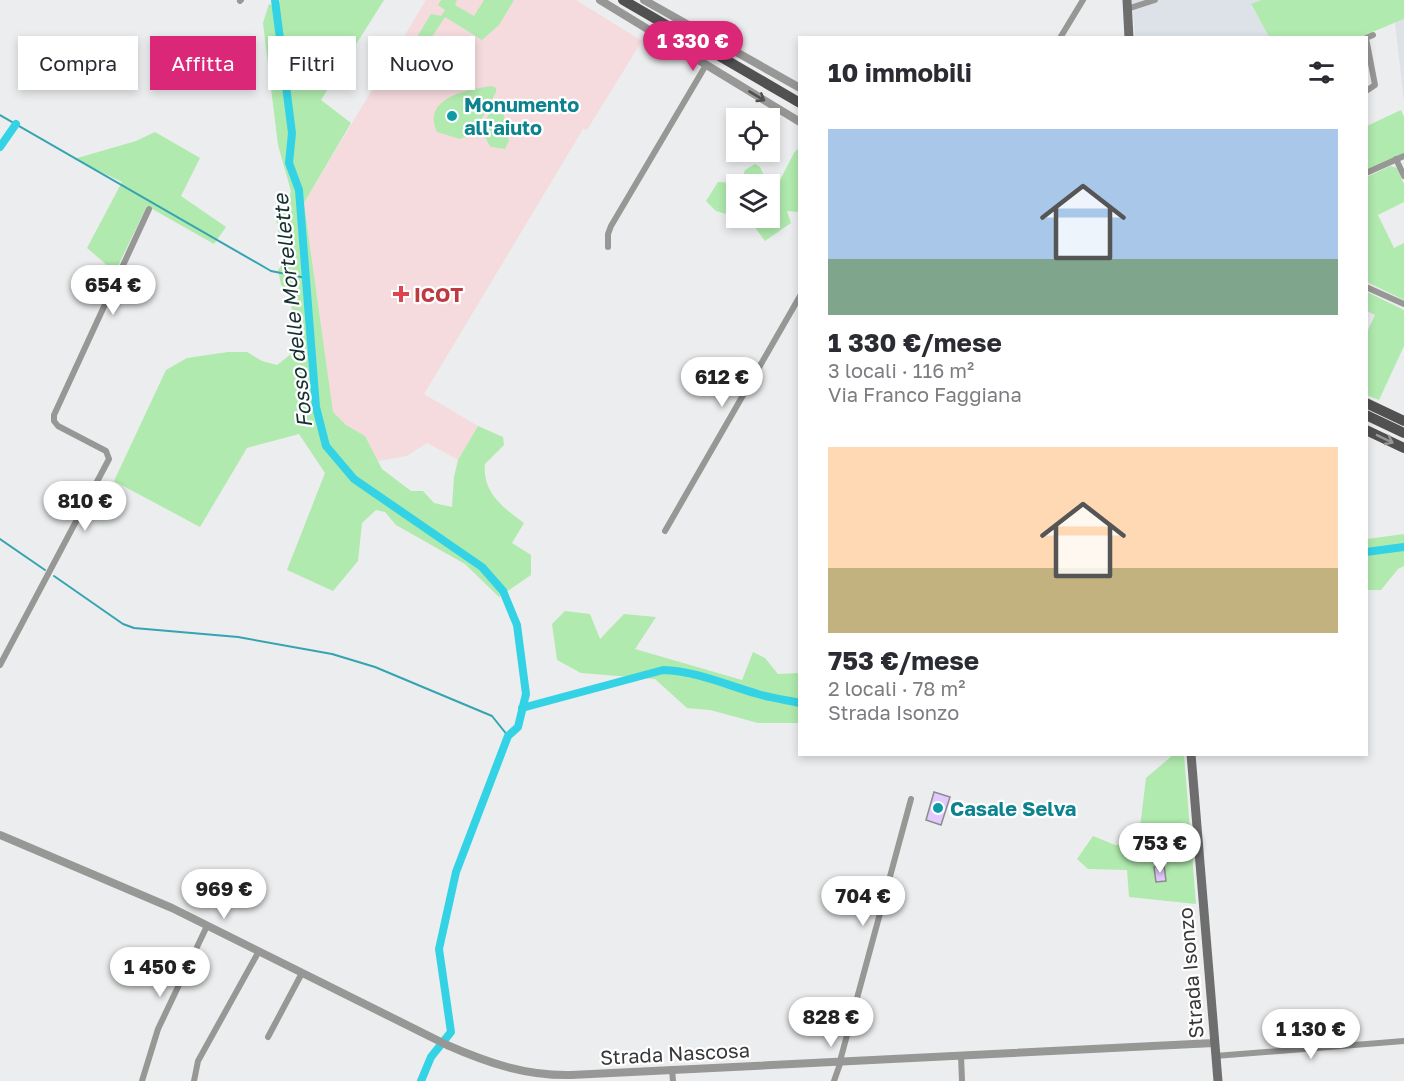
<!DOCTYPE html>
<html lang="it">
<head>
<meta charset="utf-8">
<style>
	body { margin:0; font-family:"Golos Text",sans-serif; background:#f7f7f7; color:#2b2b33; height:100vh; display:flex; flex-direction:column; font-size:22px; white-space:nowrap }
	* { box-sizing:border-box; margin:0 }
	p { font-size:20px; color:#7c7c81 }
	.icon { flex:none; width:33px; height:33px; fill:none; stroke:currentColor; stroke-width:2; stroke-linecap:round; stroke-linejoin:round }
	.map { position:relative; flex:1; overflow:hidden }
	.sheet { position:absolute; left:798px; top:36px; width:570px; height:720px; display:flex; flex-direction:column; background:#fff; border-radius:0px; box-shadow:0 3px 9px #0003 }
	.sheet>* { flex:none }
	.top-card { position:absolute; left:18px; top:36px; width:570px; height:54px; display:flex; gap:12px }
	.controls { position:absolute; left:726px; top:108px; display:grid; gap:12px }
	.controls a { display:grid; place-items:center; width:54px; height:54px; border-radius:0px; background:#fff; box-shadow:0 3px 9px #0003; font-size:30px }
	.price { position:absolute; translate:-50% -51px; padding:0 14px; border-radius:21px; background:#fff; color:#222; font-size:20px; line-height:39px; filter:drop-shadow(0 2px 3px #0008) }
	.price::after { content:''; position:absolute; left:50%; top:36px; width:18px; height:14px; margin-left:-9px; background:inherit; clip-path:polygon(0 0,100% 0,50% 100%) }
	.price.active { background:#db2777; color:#fff }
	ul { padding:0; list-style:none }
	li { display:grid; align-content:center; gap:12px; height:318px; padding:0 30px }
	li span { display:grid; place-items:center; height:186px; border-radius:0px; color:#555 }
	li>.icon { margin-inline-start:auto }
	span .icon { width:108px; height:108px; fill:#fffc; stroke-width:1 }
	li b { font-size:26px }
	h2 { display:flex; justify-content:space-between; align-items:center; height:72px; padding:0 30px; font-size:26px }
	.pill { padding:0 21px; border-radius:0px; background:#fff; box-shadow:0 3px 9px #0003; font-size:21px; line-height:54px }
	.pill.active { background:#db2777; color:#fff }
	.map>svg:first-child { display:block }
	.built { fill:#dde2e9 }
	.medical { fill:#f6dbde }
	.green { fill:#b0eaae }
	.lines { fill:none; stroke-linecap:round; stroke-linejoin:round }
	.stream { stroke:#34a4b1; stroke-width:2 }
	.canal { stroke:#33d3e5; stroke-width:8 }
	.building { fill:#e2c9fe; stroke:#8c8c8d; stroke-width:1.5 }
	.minor { stroke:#979796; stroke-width:6 }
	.tertiary { stroke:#979796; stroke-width:8 }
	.secondary { stroke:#6f6e6e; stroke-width:9 }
	.primary { stroke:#525151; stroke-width:10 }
	.oneway { stroke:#505050 }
	.oneway2 { stroke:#979797 }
	.culture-dot { fill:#0f9aa8; stroke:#fff; stroke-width:2 }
	.health-dot { fill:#e0444e; stroke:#fff; stroke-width:2 }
	.labels { text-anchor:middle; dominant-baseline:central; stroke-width:4.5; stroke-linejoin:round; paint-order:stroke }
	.culture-label { font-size:20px; font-weight:bold; fill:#0d838f; stroke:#fff; text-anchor:start }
	.health-label { font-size:20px; font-weight:bold; fill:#be3a42; stroke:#fff; text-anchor:start }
	.street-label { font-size:20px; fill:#383838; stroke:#fff }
	.water-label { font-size:21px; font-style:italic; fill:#173033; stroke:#fff }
</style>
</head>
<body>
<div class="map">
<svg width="1404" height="1081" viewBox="0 0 1404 1081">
	<rect width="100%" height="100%" fill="#ecedee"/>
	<!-- built -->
	<g class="built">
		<polygon points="1132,0 1261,0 1251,5 1269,37 1135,37"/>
		<polygon points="1404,19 1404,102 1395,23"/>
	</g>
	<!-- medical -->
	<polygon class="medical" points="426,0 576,0 642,41 587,130 583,129 424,394 478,426 458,460 427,443 407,456 378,461 365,437 346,425 333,413 304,203"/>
	<!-- green -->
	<g class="green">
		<path d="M 280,0 L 384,0 L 321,100 L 351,123 L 304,203 L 333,412 L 346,425 L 365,436 L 382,469 L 411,491 L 423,491 L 434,503 L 452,507 L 454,477 L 458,460 L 478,426 L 503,437 L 504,445 L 485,464 C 482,492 503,508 524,523 L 512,543 L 531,555 L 531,575 L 499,597 L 465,564 L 396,525 L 385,512 L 376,510 L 362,523 L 358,561 L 333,591 L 287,570 L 325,473 L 299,434 L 247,448 L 200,527 L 114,481 L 166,370 L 187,358 L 228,352 L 247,352 L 262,361 L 277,365 L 295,351 L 291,299 L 281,285 L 278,270 L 284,262 L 276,218 L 287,211 L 291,191 L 278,145 L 263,23 L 269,4 L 278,7 Z"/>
		<polygon points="441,0 457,0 455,5 474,16 484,0 514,0 499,25 482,40 445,17 428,43 417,37 431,14 441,16 445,10 438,5"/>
		<polygon points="1261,0 1404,0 1404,19 1360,37 1269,37 1251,4"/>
		<path d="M 491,86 L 496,88 L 496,92 L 474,133 L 460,139 L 437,132 C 421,98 467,90 491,86 Z"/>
		<path d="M 497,99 L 501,101 L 509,141 L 505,149 L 491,147 C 478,132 488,113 497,99 Z"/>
		<polygon points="1401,110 1404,117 1404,153 1367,171 1367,126"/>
		<polygon points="155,132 200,158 181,196 226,227 214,244 147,206 115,272 87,248 122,182 74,159 136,141"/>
		<polygon points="799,147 799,212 787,211 791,223 765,241 754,226 739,218 770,218 770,184 736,184 736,217 716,211 706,201 718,182 741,183 745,170 755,164 760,167 766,180 779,182 794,153"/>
		<polygon points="1390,166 1397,168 1404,184 1404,202 1378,215 1394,248 1404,243 1404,300 1367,282 1367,177"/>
		<polygon points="1367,292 1404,310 1404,346 1379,400 1367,395 1367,332 1375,315 1367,311"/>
		<polygon points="1404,534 1404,566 1398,569 1381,590 1367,590 1367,539"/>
		<polygon points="565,611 590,614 600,639 624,614 656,617 635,649 742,680 753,652 765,658 778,674 799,673 799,723 758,723 710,710 687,708 655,679 581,673 557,660 552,624"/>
		<polygon points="1173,755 1184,755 1196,904 1129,897 1127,870 1088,869 1077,859 1093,836 1115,845 1138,844 1146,778"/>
	</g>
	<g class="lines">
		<!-- stream -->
		<g class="stream">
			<polyline points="0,115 271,271 306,278"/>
			<polyline points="0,539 45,570"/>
			<polyline points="54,576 123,624 134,628 238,637 332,654 375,667 492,716 508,736"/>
		</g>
		<!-- canal -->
		<g class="canal">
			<polyline points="275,0 292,133 289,163 299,190 316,407 326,446 354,479 482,567 503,591 517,625 526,694 518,727 508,736 456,872 439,949 451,1032 431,1057 421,1081"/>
			<polyline points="0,147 16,124"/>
			<polyline points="1366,552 1404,547"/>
			<path d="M 522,708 L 663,670 C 696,671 726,685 758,694 C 772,698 786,700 800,703"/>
		</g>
	</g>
	<!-- building -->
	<g class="building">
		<polygon points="934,792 950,797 941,825 926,820"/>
		<polygon points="1164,865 1166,881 1156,882 1154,867"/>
	</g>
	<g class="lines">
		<!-- minor -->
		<g class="minor">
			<polyline points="240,1 241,0"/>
			<polyline points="1127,9 1155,0"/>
			<polyline points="1060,38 1083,0"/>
			<polyline points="1366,91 1375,85 1366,38 1373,35"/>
			<polyline points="1396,159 1404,176"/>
			<polyline points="1366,173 1404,156"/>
			<polyline points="608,247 608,234 611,226 706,65"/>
			<polyline points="1366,287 1404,304"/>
			<polyline points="665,531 800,296"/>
			<polyline points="0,665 109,459 106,451 58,426 54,421 54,415 149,209"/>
			<polyline points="268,1037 302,973"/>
			<polyline points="961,1055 962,1081"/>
			<polyline points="1215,1056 1404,1041"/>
			<polyline points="840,1061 911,799"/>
			<polyline points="672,1069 673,1081"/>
			<polyline points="142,1081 158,1029 207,926"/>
			<polyline points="194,1081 198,1061 259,951"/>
			<polyline points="834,1081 841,1061"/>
		</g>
		<!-- tertiary -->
		<g class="tertiary">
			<polyline points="600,0 800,122"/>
			<polyline points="644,0 800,88"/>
			<path d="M 0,835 L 172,908 L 447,1045 C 488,1063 526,1076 571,1075 L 1214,1043"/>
		</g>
		<!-- secondary -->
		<g class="secondary">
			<polyline points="1127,0 1129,38"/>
			<polyline points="1191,754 1218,1081"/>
		</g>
		<!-- primary -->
		<g class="primary">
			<polyline points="623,0 800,103"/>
			<polyline points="1366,403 1404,421"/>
			<polyline points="1366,415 1404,433"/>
			<polyline points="1366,430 1404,448"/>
		</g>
	</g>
	<!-- one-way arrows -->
	<defs><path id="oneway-shaft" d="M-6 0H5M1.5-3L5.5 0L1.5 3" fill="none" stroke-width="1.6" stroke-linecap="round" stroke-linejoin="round" transform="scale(1.5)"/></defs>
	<use class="oneway" href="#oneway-shaft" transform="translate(757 96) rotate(31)"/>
	<use class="oneway2" href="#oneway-shaft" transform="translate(1385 439) rotate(26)"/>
	<!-- markers -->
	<g class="culture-dot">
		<circle cx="452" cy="116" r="6"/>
		<circle cx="938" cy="808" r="6"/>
	</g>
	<path class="health-dot" d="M398 285h6v6h6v6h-6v6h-6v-6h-6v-6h6z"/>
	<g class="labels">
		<!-- culture labels -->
		<g class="culture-label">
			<text x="464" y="104">Monumento<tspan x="464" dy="23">all'aiuto</tspan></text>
			<text x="950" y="808">Casale Selva</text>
		</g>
		<!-- health labels -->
		<g class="health-label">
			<text x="414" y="294">ICOT</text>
		</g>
		<!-- street labels -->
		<g class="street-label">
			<text transform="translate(1190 973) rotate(-95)">Strada Isonzo</text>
			<text transform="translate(675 1053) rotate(-3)">Strada Nascosa</text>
		</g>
		<!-- water labels -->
		<g class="water-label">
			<text transform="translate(292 311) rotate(-96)">Fosso delle Mortellette</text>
		</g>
	</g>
</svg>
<div class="controls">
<a><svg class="icon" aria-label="locate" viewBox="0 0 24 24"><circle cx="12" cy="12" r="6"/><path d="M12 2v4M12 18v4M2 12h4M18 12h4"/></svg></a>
<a><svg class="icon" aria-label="layers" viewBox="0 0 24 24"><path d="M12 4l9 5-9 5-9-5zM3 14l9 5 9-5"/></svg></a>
</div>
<b class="price active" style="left:693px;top:72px">1 330 €</b>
<b class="price" style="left:113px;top:316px">654 €</b>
<b class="price" style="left:722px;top:408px">612 €</b>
<b class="price" style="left:85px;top:532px">810 €</b>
<b class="price" style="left:1160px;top:874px">753 €</b>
<b class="price" style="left:224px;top:920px">969 €</b>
<b class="price" style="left:863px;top:927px">704 €</b>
<b class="price" style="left:160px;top:998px">1 450 €</b>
<b class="price" style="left:831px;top:1048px">828 €</b>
<b class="price" style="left:1311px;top:1060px">1 130 €</b>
<div class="top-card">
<a class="pill">Compra</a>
<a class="pill active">Affitta</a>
<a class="pill">Filtri</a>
<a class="pill">Nuovo</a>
</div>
<section class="sheet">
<h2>10 immobili<svg class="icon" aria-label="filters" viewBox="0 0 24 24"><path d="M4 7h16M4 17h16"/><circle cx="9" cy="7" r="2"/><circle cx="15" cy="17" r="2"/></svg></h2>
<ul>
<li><span style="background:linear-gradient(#a9c7e8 70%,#7fa58c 0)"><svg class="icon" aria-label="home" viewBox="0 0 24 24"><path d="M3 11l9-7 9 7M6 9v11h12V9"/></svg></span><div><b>1 330 €/mese</b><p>3 locali · 116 m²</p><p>Via Franco Faggiana</p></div></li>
<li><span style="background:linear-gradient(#ffd9b3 65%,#c2b280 0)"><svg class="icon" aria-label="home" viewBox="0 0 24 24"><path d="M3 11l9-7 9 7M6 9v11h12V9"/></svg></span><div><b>753 €/mese</b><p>2 locali · 78 m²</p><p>Strada Isonzo</p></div></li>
</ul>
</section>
</div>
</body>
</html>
